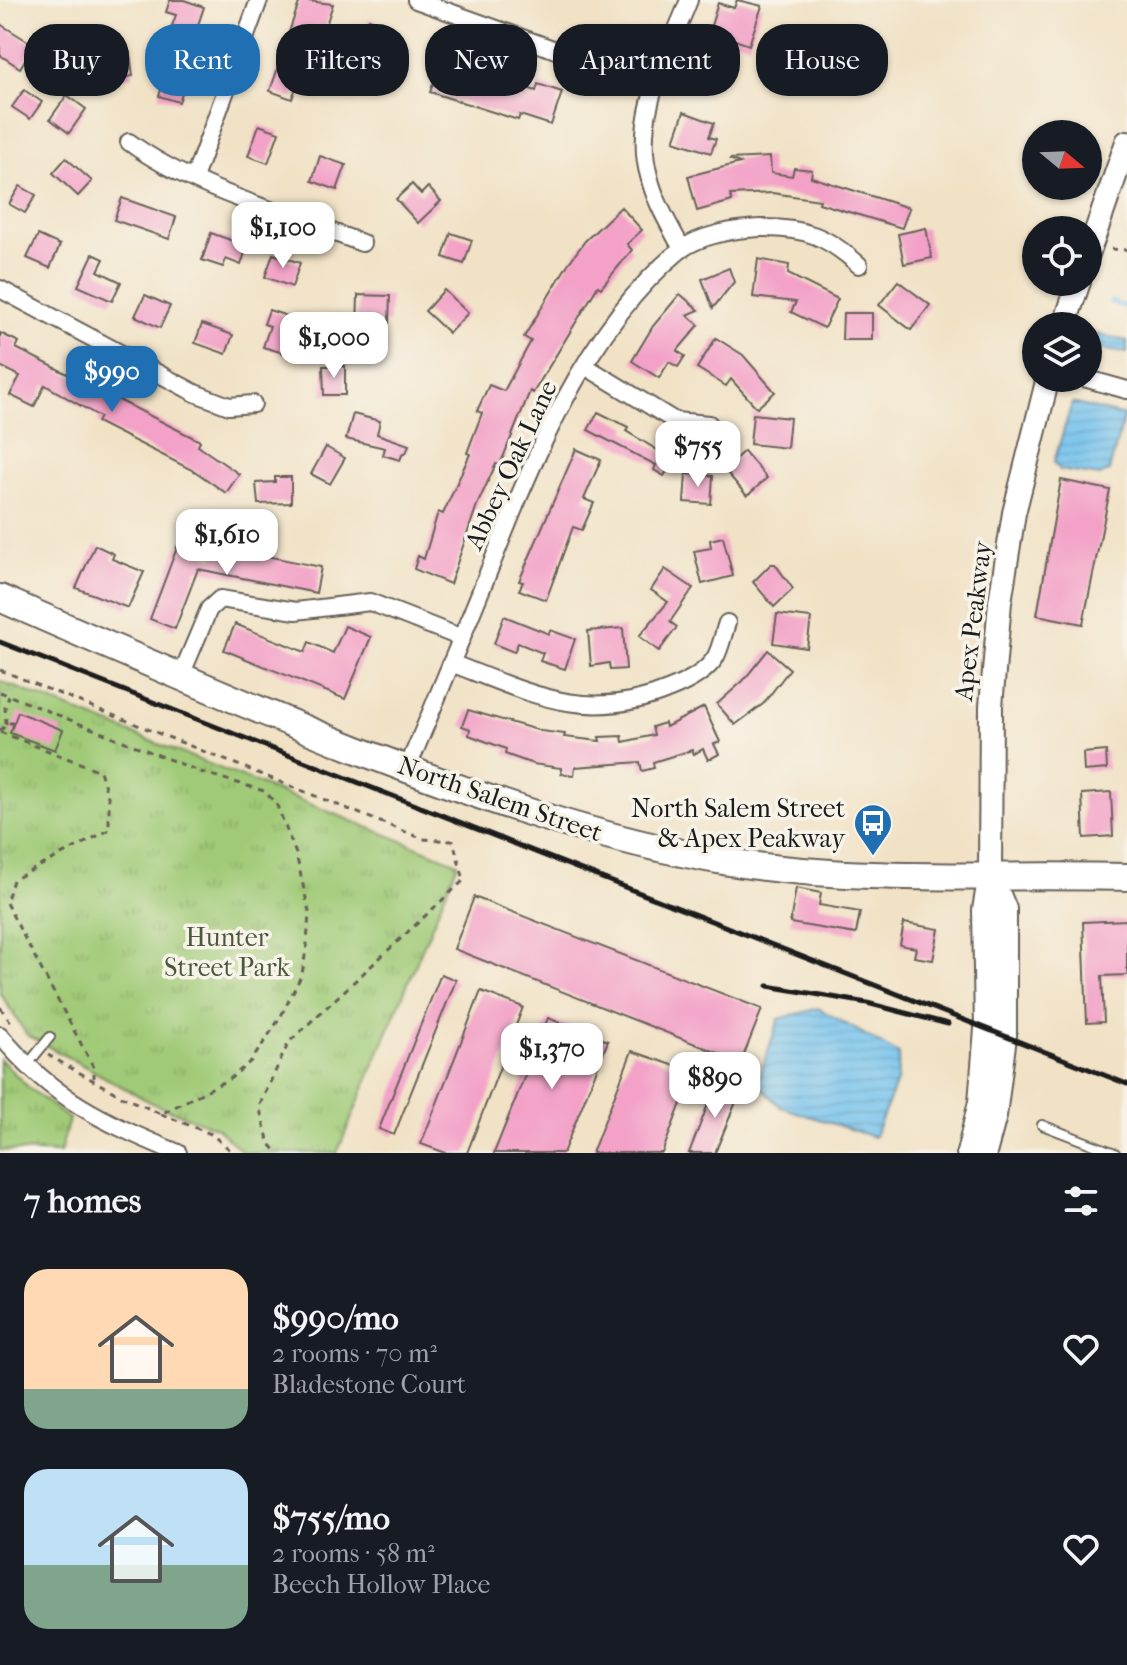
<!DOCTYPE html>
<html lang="en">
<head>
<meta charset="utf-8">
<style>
	body { margin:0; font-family:"IM FELL French Canon",serif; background:#242831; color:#f1f3f6; height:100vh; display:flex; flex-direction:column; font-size:30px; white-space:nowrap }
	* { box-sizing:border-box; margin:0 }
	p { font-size:26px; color:#9ea1a6 }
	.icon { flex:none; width:44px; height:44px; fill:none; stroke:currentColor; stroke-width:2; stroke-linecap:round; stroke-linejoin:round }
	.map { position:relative; height:1153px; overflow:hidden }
	.panel { display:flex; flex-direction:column; background:#171b24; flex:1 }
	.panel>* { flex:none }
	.top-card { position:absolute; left:24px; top:24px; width:1080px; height:72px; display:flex; gap:16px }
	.needle { width:52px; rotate:109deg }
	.fabs { position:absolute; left:1022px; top:120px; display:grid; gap:16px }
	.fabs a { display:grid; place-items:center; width:80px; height:80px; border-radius:50%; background:#171b24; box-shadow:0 2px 6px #0004; font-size:40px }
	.price { position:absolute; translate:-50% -68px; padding:0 18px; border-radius:16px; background:#fff; color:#222; font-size:26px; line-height:52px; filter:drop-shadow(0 2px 4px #0008) }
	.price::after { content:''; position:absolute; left:50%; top:48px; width:24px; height:18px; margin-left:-12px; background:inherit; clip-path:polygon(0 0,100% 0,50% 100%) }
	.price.on { background:#1f6fb2; color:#fff }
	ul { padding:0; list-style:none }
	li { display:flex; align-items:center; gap:24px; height:200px; padding:0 24px }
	li span { display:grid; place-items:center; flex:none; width:224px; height:160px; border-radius:24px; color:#555 }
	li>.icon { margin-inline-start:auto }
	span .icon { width:96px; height:96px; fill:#fffc; stroke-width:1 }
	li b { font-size:34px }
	h2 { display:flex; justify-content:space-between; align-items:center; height:96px; padding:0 24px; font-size:34px }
	.chip { padding:0 28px; border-radius:32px; background:#171b24; box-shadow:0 2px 6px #0004; font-size:28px; line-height:72px }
	.chip.on { background:#1f6fb2; color:#fff }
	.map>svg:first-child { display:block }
	.park { fill:url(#park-tufts); stroke:#5e734a; stroke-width:2 }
	.water { fill:url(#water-rules); stroke:#476e84; stroke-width:2 }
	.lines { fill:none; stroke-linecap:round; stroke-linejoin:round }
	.stream { stroke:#72c1ed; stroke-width:5 }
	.building { fill:#f3a1c7 }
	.service-casing { stroke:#676158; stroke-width:12 }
	.minor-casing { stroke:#676158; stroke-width:20 }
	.secondary-casing { stroke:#676158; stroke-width:26 }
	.primary-casing { stroke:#676158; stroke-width:30 }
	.path { stroke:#676158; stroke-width:3; stroke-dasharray:6 6; stroke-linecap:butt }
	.service { stroke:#fff; stroke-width:8 }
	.minor { stroke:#fff; stroke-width:16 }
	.secondary { stroke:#fff; stroke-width:22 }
	.primary { stroke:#fff; stroke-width:26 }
	.rail { stroke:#1c1c1c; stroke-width:5 }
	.labels { text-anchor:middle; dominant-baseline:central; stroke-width:7; stroke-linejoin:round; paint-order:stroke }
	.street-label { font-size:26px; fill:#1c1c1c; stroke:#f7f3e8 }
	.poi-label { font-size:26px; fill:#1c1c1c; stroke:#f7f3e8; text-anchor:end }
	.park-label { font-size:26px; fill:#4a593c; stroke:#f7f3e8 }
</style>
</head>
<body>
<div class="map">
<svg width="1127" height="1153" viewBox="0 0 1127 1153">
	<defs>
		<pattern id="park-tufts" width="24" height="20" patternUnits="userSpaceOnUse" patternTransform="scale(2)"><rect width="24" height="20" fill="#a0ca77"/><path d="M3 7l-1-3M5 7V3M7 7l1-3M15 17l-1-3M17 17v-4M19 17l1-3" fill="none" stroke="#89ad66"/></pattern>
		<pattern id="water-rules" width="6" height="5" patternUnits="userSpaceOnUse" patternTransform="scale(2)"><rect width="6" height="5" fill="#72c1ed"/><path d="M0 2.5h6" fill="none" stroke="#62a5cb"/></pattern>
	</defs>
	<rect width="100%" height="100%" fill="#f7f3e8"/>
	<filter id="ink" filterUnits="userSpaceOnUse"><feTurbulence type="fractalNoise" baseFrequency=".0125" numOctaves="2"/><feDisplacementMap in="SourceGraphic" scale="16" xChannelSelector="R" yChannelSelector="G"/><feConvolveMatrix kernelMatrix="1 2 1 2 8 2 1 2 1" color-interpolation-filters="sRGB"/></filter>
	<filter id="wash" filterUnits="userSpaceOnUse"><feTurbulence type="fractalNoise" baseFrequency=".006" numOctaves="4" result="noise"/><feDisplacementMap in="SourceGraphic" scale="32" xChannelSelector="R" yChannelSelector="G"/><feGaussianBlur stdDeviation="1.8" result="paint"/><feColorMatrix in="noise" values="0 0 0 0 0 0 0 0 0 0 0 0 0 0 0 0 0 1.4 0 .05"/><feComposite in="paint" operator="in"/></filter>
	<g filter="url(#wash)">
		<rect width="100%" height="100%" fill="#f1e2c6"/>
		<!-- park -->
		<g class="park">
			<polygon points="0,681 458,863 337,1153 244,1153 217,1128 154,1104 27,1035 0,993"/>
			<polygon points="0,1059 29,1088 69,1119 60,1153 0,1150"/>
		</g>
		<!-- water -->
		<g class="water">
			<polygon points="1097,334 1127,341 1127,353 1091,348"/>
			<polygon points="1072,403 1124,416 1109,471 1100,476 1060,470 1054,462"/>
			<polygon points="818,1008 899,1054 897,1082 874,1137 781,1107 757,1083 779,1019"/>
		</g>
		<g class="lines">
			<!-- stream -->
			<polyline class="stream" points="1111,302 1127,307"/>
		</g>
		<g id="blocks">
			<!-- building -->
			<g class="building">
				<polygon points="170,0 184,0 204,7 195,34 172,26 176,15 166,12"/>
				<polygon points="300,0 333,4 325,28 316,26 309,46 287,38"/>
				<polygon points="737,0 762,6 749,45 735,40 727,63 702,55 718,3 734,8"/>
				<polygon points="369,19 391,28 387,39 397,43 392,57 349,40 356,23 366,27"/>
				<polygon points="0,24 34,45 20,68 0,55"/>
				<polygon points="130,53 133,76 104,81 100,58"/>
				<polygon points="279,65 301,73 292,99 270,91"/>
				<polygon points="439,68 492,86 495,77 536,91 538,84 562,92 551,125 520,115 518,120 430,92"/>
				<polygon points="167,71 187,78 179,102 159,96"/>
				<polygon points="24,90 42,102 30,119 12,107"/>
				<polygon points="67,95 86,109 69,133 50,119"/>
				<polygon points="684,112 714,123 709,137 716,139 711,153 674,141"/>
				<polygon points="259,125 279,132 268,163 248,156"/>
				<polygon points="320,156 346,165 337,190 312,181"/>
				<polygon points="770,157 771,173 792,176 794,168 812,170 811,177 909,208 902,228 819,203 820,200 772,193 730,195 732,201 697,211 688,176 740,163 729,159"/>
				<polygon points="66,158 92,181 78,196 53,173"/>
				<polygon points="412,184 421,194 428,187 441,201 418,223 396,199"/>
				<polygon points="20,186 36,195 25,213 9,204"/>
				<polygon points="122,198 176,217 169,239 114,220"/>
				<polygon points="621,207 642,230 627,244 632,250 601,288 598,286 533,393 530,391 500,465 496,464 477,505 450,584 414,569 418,556 424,559 438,512 443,514 470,454 467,453 482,413 477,411 489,385 504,391 531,341 524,337 568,264 585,241"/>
				<polygon points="926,228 932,258 904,264 898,234"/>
				<polygon points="211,233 247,246 241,265 226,259 223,267 202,260"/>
				<polygon points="451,233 472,240 464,264 443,257"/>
				<polygon points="38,235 60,245 50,268 27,258"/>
				<polygon points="93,254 104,259 98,271 121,282 112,301 78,286"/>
				<polygon points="273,254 300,263 292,287 265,277"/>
				<polygon points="758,259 789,265 788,274 838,299 824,328 791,312 796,302 753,297"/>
				<polygon points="729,268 734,282 713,308 702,279"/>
				<polygon points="898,281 930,305 911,330 879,305"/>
				<polygon points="444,290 468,313 449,333 425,311"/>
				<polygon points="680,294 699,310 687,315 699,325 677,351 685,356 678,367 669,362 659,378 632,361 653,326"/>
				<polygon points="145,295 170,306 160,328 135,316"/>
				<polygon points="358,295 390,296 389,323 373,322 372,334 357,333"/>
				<polygon points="269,310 290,317 286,330 297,334 291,355 263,347 270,326 264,324"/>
				<polygon points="843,313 872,313 872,340 842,340"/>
				<polygon points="202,324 233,335 226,354 195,343"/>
				<polygon points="337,326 350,327 347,350 335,348"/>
				<polygon points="0,333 19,342 16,348 200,441 198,446 239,474 226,493 196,472 97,422 100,417 45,385 34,407 10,395 20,376 0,366"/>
				<polygon points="716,338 743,355 775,392 757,408 731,379 726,386 697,368"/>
				<polygon points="323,366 345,366 345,395 324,395"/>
				<polygon points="598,412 628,427 626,431 674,460 664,476 654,470 656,465 588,430"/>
				<polygon points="353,414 380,421 377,434 409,445 406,453 403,453 400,460 383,455 385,448 346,439"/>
				<polygon points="753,414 790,418 787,448 750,444"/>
				<polygon points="326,447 345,458 330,484 311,474"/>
				<polygon points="576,449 601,460 584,499 594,503 582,530 573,527 546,600 519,590 523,582 519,581"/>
				<polygon points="744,451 767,478 747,496 724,469"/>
				<polygon points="686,474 713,476 711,504 684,502"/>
				<polygon points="275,477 291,477 291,503 258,504 256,483 275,482"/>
				<polygon points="1061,480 1110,490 1083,624 1037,615"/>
				<polygon points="723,537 733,576 702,584 694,551 711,548 710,540"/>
				<polygon points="95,545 114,554 112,559 144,572 128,608 76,588"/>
				<polygon points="178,545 214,559 216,546 321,567 316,593 198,569 175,629 150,619"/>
				<polygon points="771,564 775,564 793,589 774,607 753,582"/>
				<polygon points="665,569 693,588 670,622 677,627 659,651 639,636 668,602 651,590"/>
				<polygon points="777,614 811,618 807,648 773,643"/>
				<polygon points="504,616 549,634 550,630 575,639 565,669 540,661 543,653 518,643 514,652 494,644"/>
				<polygon points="235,624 305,652 309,642 333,653 345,626 371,637 345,699 224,650"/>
				<polygon points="623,628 626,669 610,670 609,663 591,666 588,631"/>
				<polygon points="768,650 790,669 763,704 735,725 717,704 743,681"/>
				<polygon points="704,707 720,742 714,744 719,754 708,760 703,749 694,754 692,750 653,762 654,768 642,771 640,762 575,767 574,775 561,774 561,768 533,764 505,754 506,749 469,735 470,729 462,726 468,710 541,731 565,734 564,737 600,741 599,737 622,736 623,742 654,735 652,727 665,723 666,727"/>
				<polygon points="18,712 63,730 55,750 10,733"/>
				<polygon points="1106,751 1107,769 1084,771 1083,753"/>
				<polygon points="1111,792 1113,836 1084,838 1082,794"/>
				<polygon points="796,888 821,893 819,905 860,912 856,934 790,923"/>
				<polygon points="474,897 762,1009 741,1062 454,949"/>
				<polygon points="1127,920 1127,975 1102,976 1104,1022 1087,1023 1083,922"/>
				<polygon points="904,923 939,929 933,960 914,957 916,948 900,945"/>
				<polygon points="441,974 456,980 394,1135 379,1129"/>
				<polygon points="481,991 523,1007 467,1153 446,1153 421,1144"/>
				<polygon points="548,1018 608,1041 563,1153 494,1153"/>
				<polygon points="632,1051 693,1072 662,1153 592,1153"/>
				<polygon points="716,1084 740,1092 715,1153 689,1153"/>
			</g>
		</g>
	</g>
	<g filter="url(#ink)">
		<use href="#blocks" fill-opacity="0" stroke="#676158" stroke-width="2"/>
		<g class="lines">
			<!-- service casing -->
			<g class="service-casing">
				<g id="service">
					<polyline points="28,1064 50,1037"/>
					<polyline points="1042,1125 1115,1153"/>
				</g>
			</g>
			<!-- minor casing -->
			<g class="minor-casing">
				<g id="minor">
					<polyline points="416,0 656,86"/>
					<path d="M 129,142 C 194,190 287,214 362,243"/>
					<polyline points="194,178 259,0"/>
					<path d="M 682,249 C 670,226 655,202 649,176 C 632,117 668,54 689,0"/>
					<polyline points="0,289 195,393 229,406 253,404"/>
					<polyline points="585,366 675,421 709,424"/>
					<polyline points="1084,378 1127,390"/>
					<path d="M 451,663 C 529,693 587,724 670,689 C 685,683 706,672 715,658 C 721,648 723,634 727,623"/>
					<polyline points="180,678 209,609 220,599 296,611 370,602 462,638"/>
					<path d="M 407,769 C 434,706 460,642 486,578 C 530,467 584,329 679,251 C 699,235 736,229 760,228 C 804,227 827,236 859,265"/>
					<path d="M 0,1035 C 52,1099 104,1122 178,1153"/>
				</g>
			</g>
			<!-- secondary casing -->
			<g class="secondary-casing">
				<g id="secondary">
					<polyline points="1088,254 1127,142"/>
					<polyline points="1064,326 1079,282"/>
					<polyline points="968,1153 980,1102 986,1029 984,910 990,874 991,706 1000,602 1014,513 1048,378"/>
					<polyline points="985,1153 995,1116 1005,1036 1005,909 991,875"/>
				</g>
			</g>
			<!-- primary casing -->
			<g class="primary-casing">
				<path id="primary" d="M 0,598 C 118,650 235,701 355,749 C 478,797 599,840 729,862 C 859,883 996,874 1127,877"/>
			</g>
			<!-- path -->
			<g class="path">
				<polyline points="1111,249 1127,250"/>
				<polyline points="0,670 423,839 453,841 464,880 289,1042 259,1106 269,1143 278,1153"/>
				<polyline points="0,692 201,772 264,791 276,803 296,854 309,912 307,944 302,974 280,1018 252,1060 231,1078 161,1114 121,1096 48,1055"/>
				<polyline points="6,724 5,708 9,696"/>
				<polyline points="0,731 8,723 14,723"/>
				<polyline points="0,732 100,771 109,800 109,830 13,880 6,903 94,1068 94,1078"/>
				<polyline points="0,1007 12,1024"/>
				<polyline points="161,1114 211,1134 234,1153"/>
			</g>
			<!-- service -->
			<use href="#service" class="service"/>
			<!-- minor -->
			<use href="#minor" class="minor"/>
			<!-- secondary -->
			<use href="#secondary" class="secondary"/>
			<!-- primary -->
			<use href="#primary" class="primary"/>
			<!-- rail -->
			<g class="rail">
				<polyline points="0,642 1127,1084"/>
				<polyline points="768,986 867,1003 948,1024"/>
			</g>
		</g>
	</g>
	<!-- icons -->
	<defs>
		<g id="bus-pin" transform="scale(2)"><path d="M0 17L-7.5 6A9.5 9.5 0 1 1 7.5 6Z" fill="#1f6fb2" stroke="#f7f3e8"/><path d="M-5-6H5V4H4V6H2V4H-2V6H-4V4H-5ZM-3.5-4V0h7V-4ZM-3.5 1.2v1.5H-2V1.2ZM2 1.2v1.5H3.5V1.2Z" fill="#fff"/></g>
	</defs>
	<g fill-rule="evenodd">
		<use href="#bus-pin" x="873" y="823"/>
	</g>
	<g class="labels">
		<!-- street labels -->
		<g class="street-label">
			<text transform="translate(511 465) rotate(-65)">Abbey Oak Lane</text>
			<text transform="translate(973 621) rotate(-83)">Apex Peakway</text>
			<text transform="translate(500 799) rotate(19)">North Salem Street</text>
		</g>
		<!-- poi labels -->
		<g class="poi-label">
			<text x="845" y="808">North Salem Street<tspan x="845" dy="30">&amp; Apex Peakway</tspan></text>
		</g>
		<!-- park labels -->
		<g class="park-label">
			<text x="227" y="937">Hunter<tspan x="227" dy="30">Street Park</tspan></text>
		</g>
	</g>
</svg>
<div class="fabs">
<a><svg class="needle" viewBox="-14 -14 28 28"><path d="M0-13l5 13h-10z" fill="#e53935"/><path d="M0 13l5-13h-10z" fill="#9ea1a6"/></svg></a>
<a><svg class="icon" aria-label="locate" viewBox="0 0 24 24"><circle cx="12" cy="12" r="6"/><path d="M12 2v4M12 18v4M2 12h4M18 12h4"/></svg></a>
<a><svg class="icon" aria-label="layers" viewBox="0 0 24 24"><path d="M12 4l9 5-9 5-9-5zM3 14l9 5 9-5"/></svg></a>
</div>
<b class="price" style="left:283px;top:270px">$1,100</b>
<b class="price" style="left:334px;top:380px">$1,000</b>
<b class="price on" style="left:112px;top:414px">$990</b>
<b class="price" style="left:698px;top:489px">$755</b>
<b class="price" style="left:227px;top:577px">$1,610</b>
<b class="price" style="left:552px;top:1091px">$1,370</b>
<b class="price" style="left:715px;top:1120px">$890</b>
<div class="top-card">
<a class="chip">Buy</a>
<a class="chip on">Rent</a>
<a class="chip">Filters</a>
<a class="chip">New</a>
<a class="chip">Apartment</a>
<a class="chip">House</a>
</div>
</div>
<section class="panel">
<h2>7 homes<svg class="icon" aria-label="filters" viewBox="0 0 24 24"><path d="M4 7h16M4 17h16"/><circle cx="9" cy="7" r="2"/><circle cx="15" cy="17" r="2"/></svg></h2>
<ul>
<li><span style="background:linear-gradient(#ffd9b3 75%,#7fa58c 0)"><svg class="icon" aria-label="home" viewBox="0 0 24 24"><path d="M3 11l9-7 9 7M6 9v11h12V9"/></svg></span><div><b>$990/mo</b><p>2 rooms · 70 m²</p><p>Bladestone Court</p></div><svg class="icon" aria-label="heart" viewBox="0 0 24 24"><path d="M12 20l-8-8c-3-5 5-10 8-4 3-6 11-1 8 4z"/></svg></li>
<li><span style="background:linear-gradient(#bfe0f5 60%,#7fa58c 0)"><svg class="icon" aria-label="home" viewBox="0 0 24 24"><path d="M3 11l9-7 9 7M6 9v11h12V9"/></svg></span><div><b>$755/mo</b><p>2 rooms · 58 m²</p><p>Beech Hollow Place</p></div><svg class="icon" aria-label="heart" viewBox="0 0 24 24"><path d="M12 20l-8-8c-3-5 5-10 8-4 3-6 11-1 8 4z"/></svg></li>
</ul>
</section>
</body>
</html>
